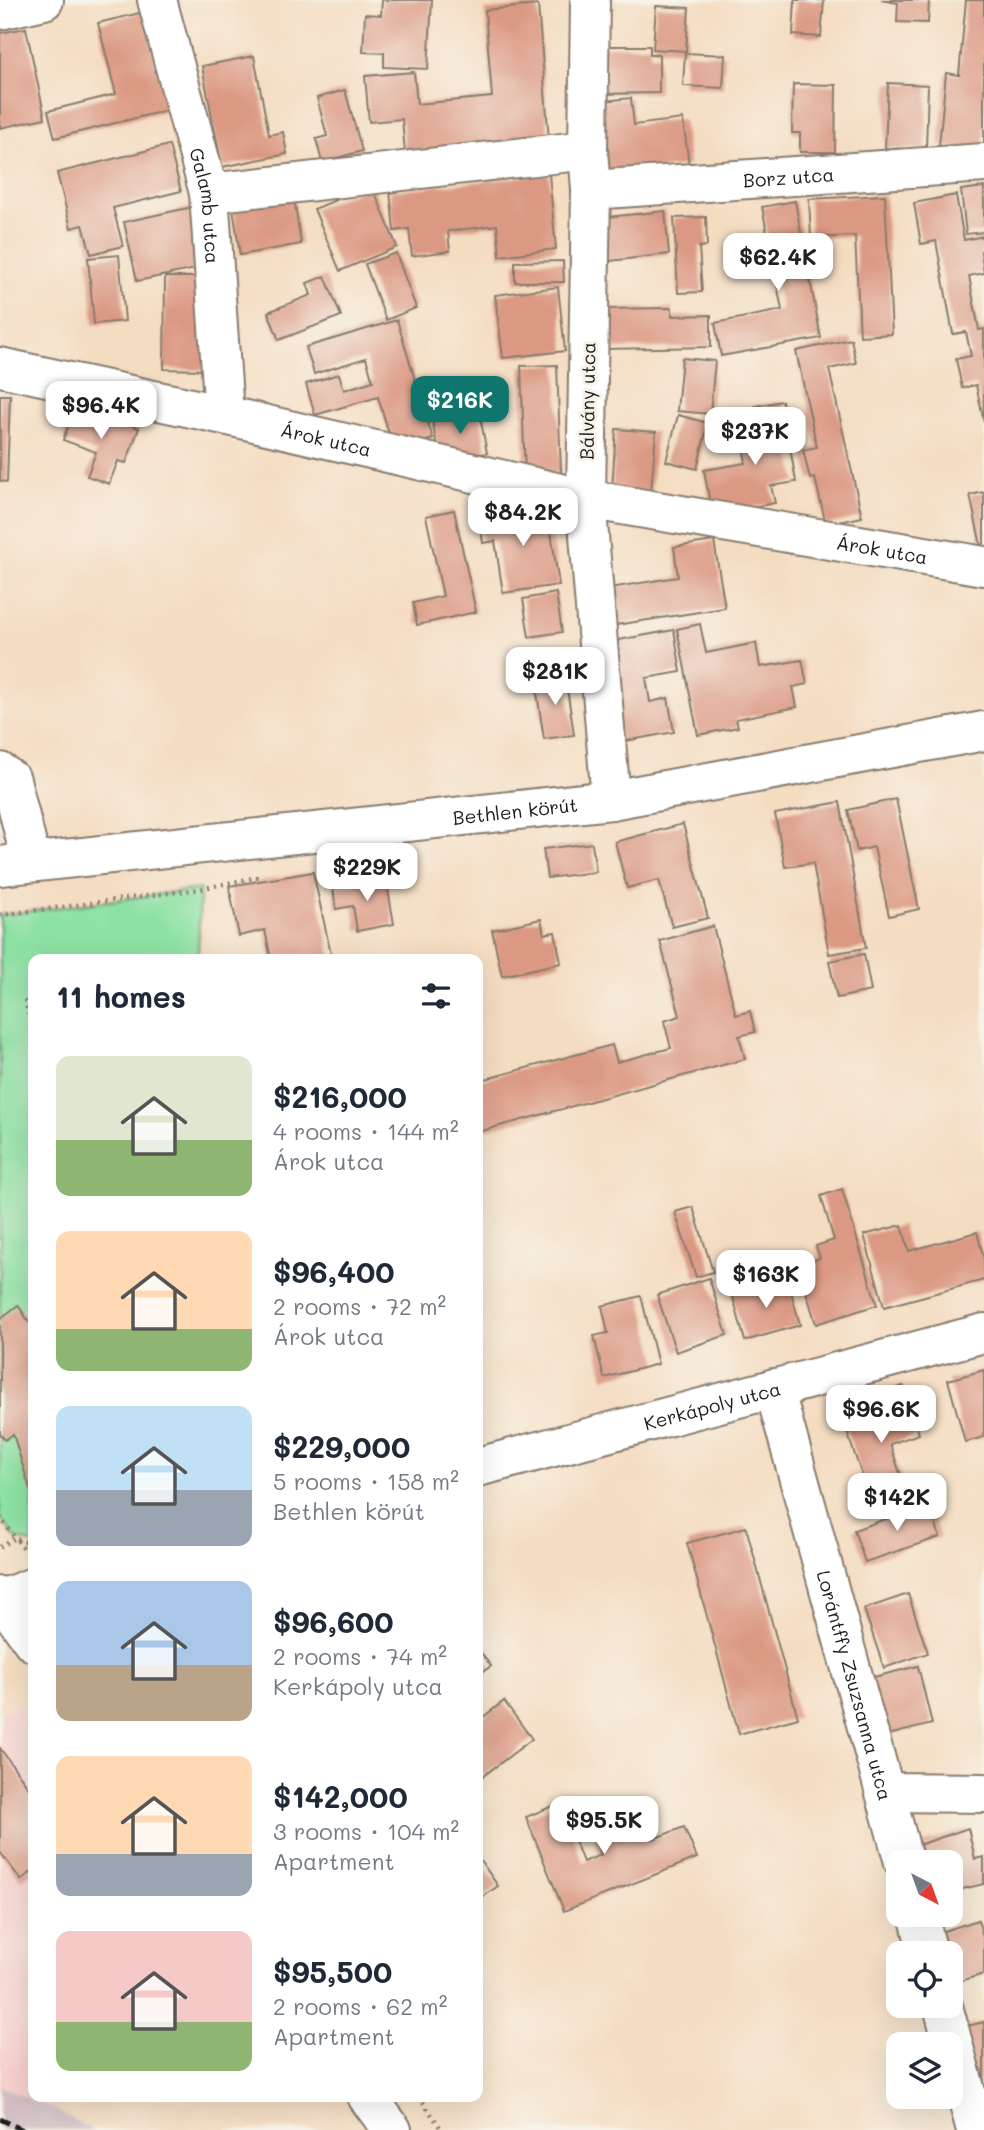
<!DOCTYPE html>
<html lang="en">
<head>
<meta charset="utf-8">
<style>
	body { margin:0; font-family:Mali,sans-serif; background:#f2f2f3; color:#1f2937; height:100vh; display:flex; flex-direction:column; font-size:26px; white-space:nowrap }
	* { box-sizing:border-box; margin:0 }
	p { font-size:23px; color:#747a83 }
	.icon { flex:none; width:38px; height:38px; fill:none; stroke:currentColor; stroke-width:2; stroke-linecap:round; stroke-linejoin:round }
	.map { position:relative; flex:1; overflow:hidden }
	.drawer { position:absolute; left:28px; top:954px; width:455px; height:1148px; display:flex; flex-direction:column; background:#fff; border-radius:14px; box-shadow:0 7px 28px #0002 }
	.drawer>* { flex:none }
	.needle { width:46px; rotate:139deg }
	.controls { position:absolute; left:886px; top:1850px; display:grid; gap:14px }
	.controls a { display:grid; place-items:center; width:77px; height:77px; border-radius:14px; background:#fff; box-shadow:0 7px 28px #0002; font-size:35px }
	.price { position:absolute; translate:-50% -60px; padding:0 16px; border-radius:14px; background:#fff; color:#222; font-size:23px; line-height:46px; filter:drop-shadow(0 2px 4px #0008) }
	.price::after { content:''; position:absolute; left:50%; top:42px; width:21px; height:16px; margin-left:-10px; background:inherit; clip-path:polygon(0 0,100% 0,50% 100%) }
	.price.on { background:#0f766e; color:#fff }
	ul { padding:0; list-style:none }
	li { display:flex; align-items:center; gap:21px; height:175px; padding:0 28px }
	li span { display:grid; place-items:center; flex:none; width:196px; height:140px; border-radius:14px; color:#555 }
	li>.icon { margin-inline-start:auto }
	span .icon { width:84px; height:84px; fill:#fffc; stroke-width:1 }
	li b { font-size:30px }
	h2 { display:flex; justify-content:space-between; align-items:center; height:84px; padding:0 28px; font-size:30px }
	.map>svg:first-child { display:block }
	.built { fill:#f7d0ce }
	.industrial { fill:#d2bec4 }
	.green { fill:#8ce1a3; stroke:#547e60; stroke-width:2 }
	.building { fill:#db9983 }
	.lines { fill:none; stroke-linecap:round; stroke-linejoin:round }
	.minor-casing { stroke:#887c6e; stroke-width:42 }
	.major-casing { stroke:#887c6e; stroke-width:42 }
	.path { stroke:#887c6e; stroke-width:4.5; stroke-dasharray:2 5; stroke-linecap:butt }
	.minor { stroke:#fff; stroke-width:38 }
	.major { stroke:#fff; stroke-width:38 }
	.rail { stroke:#1c1c1c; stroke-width:5; stroke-dasharray:10 5; stroke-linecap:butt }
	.labels { text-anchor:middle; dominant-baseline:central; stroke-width:6; stroke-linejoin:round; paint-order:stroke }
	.street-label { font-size:19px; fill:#1c1c1c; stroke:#f7f3e8 }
</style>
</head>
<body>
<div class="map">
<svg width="984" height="2130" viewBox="0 0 984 2130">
	<rect width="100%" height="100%" fill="#f7f3e8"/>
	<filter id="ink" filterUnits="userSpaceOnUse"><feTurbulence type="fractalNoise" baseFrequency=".0143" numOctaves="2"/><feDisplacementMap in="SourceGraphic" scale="14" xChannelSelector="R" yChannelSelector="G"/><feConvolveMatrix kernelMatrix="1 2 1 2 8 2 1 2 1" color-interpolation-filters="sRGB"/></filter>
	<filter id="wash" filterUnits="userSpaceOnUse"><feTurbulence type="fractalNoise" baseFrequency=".00686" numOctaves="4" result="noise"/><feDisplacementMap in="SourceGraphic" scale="28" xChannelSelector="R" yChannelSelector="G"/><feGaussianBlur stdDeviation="1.57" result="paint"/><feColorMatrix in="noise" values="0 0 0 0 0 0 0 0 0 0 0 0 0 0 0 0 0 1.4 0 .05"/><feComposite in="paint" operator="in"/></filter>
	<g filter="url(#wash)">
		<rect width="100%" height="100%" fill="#f4dcc1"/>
		<!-- built -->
		<polygon class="built" points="17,1704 33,1727 33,2096 76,2097 57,2111 0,2086 0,1717"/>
		<!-- industrial -->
		<polygon class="industrial" points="0,2086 57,2111 92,2130 0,2130"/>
		<!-- green -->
		<polygon class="green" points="200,889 198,959 33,959 33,1544 15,1538 0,1517 0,915"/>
		<g id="blocks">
			<!-- building -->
			<g class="building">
				<polygon points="382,0 432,0 428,69 384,67 384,53 363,52 365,14 381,15"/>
				<polygon points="795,0 824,0 821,37 793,35"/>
				<polygon points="881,0 929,0 928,23 897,22 898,3"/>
				<polygon points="966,0 984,0 984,151 939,146 946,73 959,75"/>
				<polygon points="538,5 549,140 405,153 402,119 369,122 365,76 414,72 417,104 492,97 485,10"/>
				<polygon points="656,6 689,8 686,51 653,49"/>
				<polygon points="144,12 168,110 55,138 48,111 116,94 98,23"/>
				<polygon points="26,28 45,118 0,128 0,33"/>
				<polygon points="598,46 650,46 650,55 659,55 659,93 598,94"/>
				<polygon points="685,53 725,55 723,88 683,86"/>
				<polygon points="254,56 269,135 283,132 287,154 222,167 202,66"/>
				<polygon points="888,83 928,85 926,150 885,148"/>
				<polygon points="793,84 836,85 835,152 800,152 800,133 792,133"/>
				<polygon points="345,90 362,151 322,162 316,139 327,136 317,98"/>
				<polygon points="631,98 634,125 683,119 689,165 604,176 595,102"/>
				<polygon points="169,145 181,191 113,208 123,246 91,254 83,225 71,228 57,173"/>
				<polygon points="549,174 556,249 500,256 497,225 448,231 450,251 412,256 409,229 394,231 390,191"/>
				<polygon points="372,185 397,247 340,271 314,209"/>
				<polygon points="984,187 984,232 966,234 961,190"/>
				<polygon points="885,195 892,334 860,336 855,236 811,238 809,199"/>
				<polygon points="956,195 964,240 984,236 984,250 981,251 984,273 969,276 979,330 984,329 984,422 976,385 962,388 956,359 971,356 966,332 953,334 936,241 921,244 914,203"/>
				<polygon points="294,198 301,244 240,255 233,208"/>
				<polygon points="795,201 821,338 721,356 715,323 782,310 762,207"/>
				<polygon points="197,206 210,266 137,281 124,222"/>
				<polygon points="665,211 669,254 602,262 598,218"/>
				<polygon points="706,217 707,246 699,247 702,292 678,293 674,218"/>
				<polygon points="396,253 416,308 386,320 365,264"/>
				<polygon points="119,255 125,321 94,324 88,258"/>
				<polygon points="563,261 564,282 515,282 515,262"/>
				<polygon points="325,276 341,316 279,340 268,312 311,295 307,283"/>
				<polygon points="165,277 205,277 204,370 164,369"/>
				<polygon points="558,287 565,351 503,358 495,295"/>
				<polygon points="672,308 672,316 711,315 711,347 603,349 602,309"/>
				<polygon points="397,320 433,439 394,451 378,397 315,415 306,384 339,374 344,390 373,381 366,358 314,374 306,347"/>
				<polygon points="851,339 856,363 829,369 862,517 826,525 815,478 810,479 803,450 817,447 796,351"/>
				<polygon points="682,358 715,361 710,414 677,411"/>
				<polygon points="557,365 561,473 525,475 521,366"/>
				<polygon points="0,395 10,395 7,482 0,481"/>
				<polygon points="782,401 796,482 771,486 775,503 712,515 704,470 746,463 744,452 762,449 755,406"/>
				<polygon points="76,405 139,428 126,463 118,461 109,484 87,476 96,452 63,440"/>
				<polygon points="479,411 487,453 440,462 432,420"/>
				<polygon points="678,415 708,423 697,469 666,461"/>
				<polygon points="616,429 656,432 651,492 612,489"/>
				<polygon points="984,492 984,555 983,555 970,495"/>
				<polygon points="547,506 559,585 503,593 495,541 483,543 479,517"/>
				<polygon points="454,510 476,612 417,625 413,603 443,596 426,516"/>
				<polygon points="714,541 725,608 609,626 603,589 678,577 674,547"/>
				<polygon points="556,593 562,632 529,637 523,599"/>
				<polygon points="700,624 706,653 756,643 760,667 802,660 807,684 793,687 797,707 736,719 738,727 698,735 677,629"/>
				<polygon points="674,630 681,672 646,678 650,702 668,698 674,732 620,742 602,643"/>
				<polygon points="565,675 574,735 544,739 535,680"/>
				<polygon points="896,799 919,909 889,916 874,847 857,851 848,810"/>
				<polygon points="840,802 866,948 829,954 813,863 785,867 775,814"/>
				<polygon points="683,824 708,918 672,927 659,880 627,888 615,842"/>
				<polygon points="592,843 596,872 547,878 543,849"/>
				<polygon points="313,872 332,959 271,959 265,930 239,936 229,886"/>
				<polygon points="386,878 394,924 357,931 353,906 336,909 333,888"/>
				<polygon points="541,919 544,934 555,932 561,963 502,976 492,930"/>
				<polygon points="713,926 736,1015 750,1011 755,1032 739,1036 745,1059 478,1132 478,1081 612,1045 617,1062 671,1048 664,1021 680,1016 660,941"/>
				<polygon points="864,954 871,991 837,998 829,961"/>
				<polygon points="842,1189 877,1305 816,1324 798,1265 820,1258 816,1246 834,1240 821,1196"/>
				<polygon points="693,1207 713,1272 696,1277 675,1212"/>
				<polygon points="902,1225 909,1251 977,1232 984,1259 984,1280 884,1307 864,1235"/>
				<polygon points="709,1278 727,1335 676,1352 657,1295"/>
				<polygon points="788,1280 800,1325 745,1341 732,1294"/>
				<polygon points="641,1296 658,1364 604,1378 594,1336 608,1333 602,1306"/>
				<polygon points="18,1305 33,1328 33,1499 13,1434 5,1440 0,1434 0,1319"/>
				<polygon points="984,1370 984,1437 965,1442 948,1380"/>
				<polygon points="903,1386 919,1434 890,1444 911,1505 876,1517 839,1408"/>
				<polygon points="929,1504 940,1537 865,1562 854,1530"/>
				<polygon points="746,1527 798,1718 739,1734 687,1543"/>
				<polygon points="908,1594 928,1653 884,1668 864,1609"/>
				<polygon points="478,1649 491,1666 478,1675"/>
				<polygon points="918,1666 932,1724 884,1736 870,1678"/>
				<polygon points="504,1701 532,1739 478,1780 478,1721"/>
				<polygon points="0,1748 33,1794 33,1871 21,1880 0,1852"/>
				<polygon points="560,1803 583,1862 601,1855 594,1838 644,1817 653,1839 684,1827 697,1858 564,1911 526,1817"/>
				<polygon points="968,1828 975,1859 984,1857 984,1884 950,1892 950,1862 910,1862 907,1849"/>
				<polygon points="478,1857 498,1886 478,1900"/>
				<polygon points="978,1920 984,1939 984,1974 950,1984 950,1953 933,1953 928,1936"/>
				<polygon points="984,2022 984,2080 968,2084 954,2029"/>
			</g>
		</g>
	</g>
	<g filter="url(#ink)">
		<use href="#blocks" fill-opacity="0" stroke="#887c6e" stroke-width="2"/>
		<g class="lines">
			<!-- minor casing -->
			<g class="minor-casing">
				<g id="minor">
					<path id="s1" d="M 157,0 L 209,193 L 224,415"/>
					<polyline points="590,0 588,150 591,190 586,499 611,800"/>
					<polyline points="0,10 44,0"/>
					<path id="s2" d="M 591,190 L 984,163"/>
					<polyline points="209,193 588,150"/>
					<path id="s3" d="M 0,367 L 224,415 L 586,499 L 984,566"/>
					<polyline points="0,772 11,780 31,861"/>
					<path id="s4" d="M 774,1388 L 904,1862"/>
					<path id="s5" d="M 478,1467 L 984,1333"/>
					<polyline points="2,1599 33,1587"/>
					<polyline points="886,1792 984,1793"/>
					<polyline points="918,1914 928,1953"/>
					<polyline points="943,2006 976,2130"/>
				</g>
			</g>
			<!-- major casing -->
			<g class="major-casing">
				<g id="major">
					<path id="s6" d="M 0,866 L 611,800 L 984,731"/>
					<polyline points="0,1596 33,1642"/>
					<polyline points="367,2096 392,2130"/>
				</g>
			</g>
			<!-- path -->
			<g class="path">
				<polyline points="0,915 200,889 262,876"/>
				<polyline points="25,1000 33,1033"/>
				<polyline points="0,1517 15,1538 33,1544"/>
				<polyline points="0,1547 15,1538 28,1553"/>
				<polyline points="419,2096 442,2130"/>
			</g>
			<!-- minor -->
			<use href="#minor" class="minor"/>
			<!-- major -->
			<use href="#major" class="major"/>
			<!-- rail -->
			<polyline class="rail" points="0,2119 23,2130"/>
		</g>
	</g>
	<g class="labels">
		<!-- street labels -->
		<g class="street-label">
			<text stroke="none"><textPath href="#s2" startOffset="198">Borz utca</textPath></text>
			<text stroke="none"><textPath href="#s1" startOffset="212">Galamb utca</textPath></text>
			<text transform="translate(587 401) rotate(-89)">Bálvány utca</text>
			<text stroke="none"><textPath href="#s3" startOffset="334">Árok utca</textPath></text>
			<text stroke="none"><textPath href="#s3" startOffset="901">Árok utca</textPath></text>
			<text stroke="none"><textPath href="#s6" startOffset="518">Bethlen körút</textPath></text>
			<text stroke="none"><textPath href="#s5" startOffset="242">Kerkápoly utca</textPath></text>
			<text stroke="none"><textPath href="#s4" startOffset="308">Lorántffy Zsuzsanna utca</textPath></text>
		</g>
	</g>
</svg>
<div class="controls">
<a><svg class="needle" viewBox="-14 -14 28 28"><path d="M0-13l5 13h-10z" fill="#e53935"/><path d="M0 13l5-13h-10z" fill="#747a83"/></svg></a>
<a><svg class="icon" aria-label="locate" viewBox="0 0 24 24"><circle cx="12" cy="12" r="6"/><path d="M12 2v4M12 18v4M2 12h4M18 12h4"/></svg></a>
<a><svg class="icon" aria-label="layers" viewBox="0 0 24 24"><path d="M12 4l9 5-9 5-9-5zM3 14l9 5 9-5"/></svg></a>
</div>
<b class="price" style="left:778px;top:293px">$62.4K</b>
<b class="price on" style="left:460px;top:436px">$216K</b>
<b class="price" style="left:101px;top:441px">$96.4K</b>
<b class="price" style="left:755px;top:467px">$237K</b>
<b class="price" style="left:523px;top:548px">$84.2K</b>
<b class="price" style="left:555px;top:707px">$281K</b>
<b class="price" style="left:367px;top:903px">$229K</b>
<b class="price" style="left:766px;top:1310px">$163K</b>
<b class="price" style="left:881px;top:1445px">$96.6K</b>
<b class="price" style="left:897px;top:1533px">$142K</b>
<b class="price" style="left:604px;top:1856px">$95.5K</b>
<section class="drawer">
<h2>11 homes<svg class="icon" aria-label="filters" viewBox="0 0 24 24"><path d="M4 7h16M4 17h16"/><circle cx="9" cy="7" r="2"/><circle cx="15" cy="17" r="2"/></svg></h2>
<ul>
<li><span style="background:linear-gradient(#dfe7d0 60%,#8fb573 0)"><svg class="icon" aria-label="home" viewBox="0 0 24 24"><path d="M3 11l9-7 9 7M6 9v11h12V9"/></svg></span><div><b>$216,000</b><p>4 rooms · 144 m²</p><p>Árok utca</p></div></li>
<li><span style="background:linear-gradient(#ffd9b3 70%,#8fb573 0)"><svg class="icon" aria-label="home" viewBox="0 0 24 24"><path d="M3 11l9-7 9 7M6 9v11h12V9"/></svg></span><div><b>$96,400</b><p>2 rooms · 72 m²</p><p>Árok utca</p></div></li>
<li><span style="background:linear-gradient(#bfe0f5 60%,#9aa5b1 0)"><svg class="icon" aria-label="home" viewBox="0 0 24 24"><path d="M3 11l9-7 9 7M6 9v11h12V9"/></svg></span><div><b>$229,000</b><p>5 rooms · 158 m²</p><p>Bethlen körút</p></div></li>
<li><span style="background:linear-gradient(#a9c7e8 60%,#b9a48a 0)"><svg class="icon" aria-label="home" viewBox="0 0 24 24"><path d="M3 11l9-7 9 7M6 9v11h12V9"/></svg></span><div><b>$96,600</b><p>2 rooms · 74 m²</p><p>Kerkápoly utca</p></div></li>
<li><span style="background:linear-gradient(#ffd9b3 70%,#9aa5b1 0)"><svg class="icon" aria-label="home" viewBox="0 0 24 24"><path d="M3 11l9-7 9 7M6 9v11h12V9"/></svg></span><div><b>$142,000</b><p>3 rooms · 104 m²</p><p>Apartment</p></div></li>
<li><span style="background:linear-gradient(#f6c9c9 65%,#8fb573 0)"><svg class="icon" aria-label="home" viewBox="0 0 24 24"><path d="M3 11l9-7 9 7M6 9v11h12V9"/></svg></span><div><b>$95,500</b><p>2 rooms · 62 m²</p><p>Apartment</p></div></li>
</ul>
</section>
</div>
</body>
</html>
